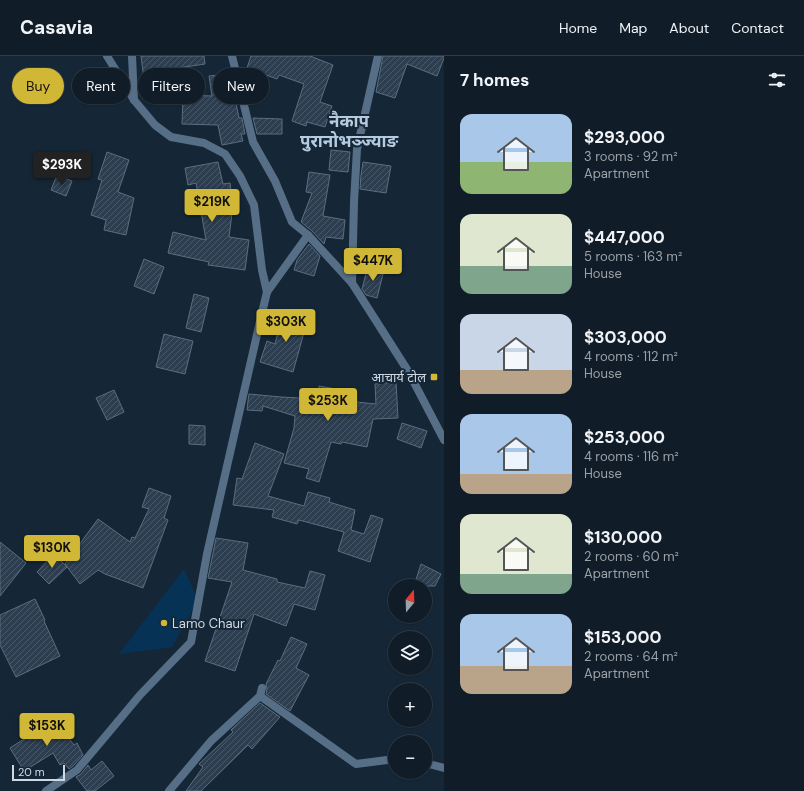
<!DOCTYPE html>
<html lang="en">
<head>
<meta charset="utf-8">
<style>
	body { margin:0; font-family:"DM Sans","Noto Sans Devanagari",sans-serif; background:#192630; color:#f1f3f6; height:100vh; display:flex; flex-direction:column; font-size:15px; white-space:nowrap }
	* { box-sizing:border-box; margin:0 }
	p { font-size:13px; color:#9ca2a8 }
	.icon { flex:none; width:22px; height:22px; fill:none; stroke:currentColor; stroke-width:2; stroke-linecap:round; stroke-linejoin:round }
	.map { position:relative; flex:1; overflow:hidden }
	.sheet { display:flex; flex-direction:column; background:#101d28; width:360px }
	.sheet>* { flex:none }
	.top-card { position:absolute; left:12px; top:12px; width:372px; height:36px; display:flex; gap:8px }
	.needle { width:26px; rotate:19deg }
	.controls { position:absolute; left:388px; top:523px; display:grid; gap:8px }
	.controls a { display:grid; place-items:center; width:44px; height:44px; border-radius:50%; background:#101d28; box-shadow:0 1px 3px #0004,0 0 0 1px #303b45; font-size:20px }
	.scale { position:absolute; left:12px; bottom:10px; width:53px; box-sizing:border-box; padding-left:4px; border:2px solid #ced9e4; border-top:0; font-size:11px; line-height:14px; white-space:nowrap; color:#ced9e4; -webkit-text-stroke:3px #152736; paint-order:stroke }
	.price { position:absolute; translate:-50% -34px; padding:0 9px; border-radius:4px; background:#d1b736; color:#111; font-size:13px; line-height:26px; filter:drop-shadow(0 1px 2px #0008) }
	.price::after { content:''; position:absolute; left:50%; top:24px; width:12px; height:9px; margin-left:-6px; background:inherit; clip-path:polygon(0 0,100% 0,50% 100%) }
	.price.on { background:#222; color:#fff }
	ul { padding:0; list-style:none }
	li { display:flex; align-items:center; gap:12px; height:100px; padding:0 16px }
	li span { display:grid; place-items:center; flex:none; width:112px; height:80px; border-radius:12px; color:#555 }
	li>.icon { margin-inline-start:auto }
	span .icon { width:48px; height:48px; fill:#fffc; stroke-width:1 }
	li b { font-size:17px }
	h2 { display:flex; justify-content:space-between; align-items:center; height:48px; padding:0 16px; font-size:17px }
	.pill { padding:0 14px; border-radius:18px; background:#101d28; box-shadow:0 1px 3px #0004,0 0 0 1px #303b45; font-size:14px; line-height:36px }
	.pill.on { background:#d1b736; color:#111 }
	header { display:flex; align-items:center; gap:24px; box-sizing:border-box; height:56px; padding:0 20px; background:#101d28; border-bottom:1px solid #303b45 }
	header strong { font-size:19px }
	nav { display:flex; gap:22px; margin-inline-start:auto; font-size:14px }
	main { display:flex; flex:1; min-height:0 }
	.map>svg:first-child { display:block }
	.green { fill:#063355 }
	.building { fill:url(#building-hatch); stroke:#5b6e81 }
	.lines { fill:none; stroke-linecap:round; stroke-linejoin:round }
	.service { stroke:#566f87; stroke-width:8 }
	.minor { stroke:#566f87; stroke-width:8 }
	.poi-dot { fill:#d1b736; stroke:#152736; stroke-width:1.5 }
	.labels { text-anchor:middle; dominant-baseline:central; stroke-width:4; stroke-linejoin:round; paint-order:stroke }
	.poi-label { font-size:13px; fill:#ced9e4; stroke:#152736; text-anchor:end }
	.district-label { font-size:17px; font-weight:bold; fill:#b5cbe0; stroke:#152736 }
</style>
</head>
<body>
<header>
<strong>Casavia</strong>
<nav><a>Home</a><a>Map</a><a>About</a><a>Contact</a></nav>
</header>
<main>
<div class="map">
<svg width="444" height="735" viewBox="0 0 444 735">
	<defs>
		<pattern id="building-hatch" width="6" height="6" patternUnits="userSpaceOnUse"><rect width="6" height="6" fill="#2c3e4f"/><path d="M-1 1l2-2M0 6l6-6M5 7l2-2" fill="none" stroke="#495968"/></pattern>
	</defs>
	<rect width="100%" height="100%" fill="#152736"/>
	<!-- green -->
	<polygon class="green" points="184,513 198,544 172,591 119,598"/>
	<!-- building -->
	<g class="building">
		<polygon points="141,0 204,0 205,8 171,13 175,43 162,47 153,23 144,24"/>
		<polygon points="251,0 310,0 333,9 320,46 332,50 325,71 307,66 306,70 292,65 304,28 279,19 277,23 247,12"/>
		<polygon points="383,0 444,0 444,2 437,20 407,8 395,42 376,36"/>
		<polygon points="228,18 232,44 235,43 239,62 242,62 245,78 241,78 243,85 222,89 218,69 182,68 183,39 212,40 209,20"/>
		<polygon points="253,62 282,63 282,78 257,78"/>
		<polygon points="331,94 350,96 348,116 329,114"/>
		<polygon points="107,96 129,104 118,136 134,142 126,179 104,174 106,164 91,159 102,124 98,123"/>
		<polygon points="218,106 223,128 230,127 233,149 229,181 249,184 245,214 208,209 209,206 168,197 173,176 206,184 196,127 188,129 185,112"/>
		<polygon points="363,106 391,110 386,137 360,133 361,119"/>
		<polygon points="309,116 330,119 323,160 345,164 343,183 326,181 324,188 312,175 301,166 312,137 306,136"/>
		<polygon points="57,119 72,125 66,140 51,134"/>
		<polygon points="309,188 320,200 314,220 294,214 297,204"/>
		<polygon points="144,203 164,211 154,238 134,230"/>
		<polygon points="368,210 384,214 377,242 366,239 362,233"/>
		<polygon points="194,238 209,242 201,276 186,272"/>
		<polygon points="283,256 308,262 293,316 260,306 267,285 275,288"/>
		<polygon points="164,278 193,285 185,318 156,311"/>
		<polygon points="396,326 398,362 373,363 367,391 342,386 341,388 331,386 319,426 306,422 309,413 284,407 294,372 295,360 263,350 262,355 247,354 248,345 249,338 281,341 319,343 319,330 347,335 347,345 376,348 375,328"/>
		<polygon points="114,334 124,356 107,364 96,342"/>
		<polygon points="402,367 427,375 421,392 397,383"/>
		<polygon points="189,369 205,370 205,389 189,388"/>
		<polygon points="255,387 284,398 268,440 304,450 308,436 330,442 329,446 355,454 351,474 364,478 371,459 383,463 370,506 338,495 344,476 299,464 297,468 272,461 274,454 233,449 237,422 242,423"/>
		<polygon points="149,432 171,440 164,462 168,464 143,532 105,518 98,514 80,528 65,508 98,463 130,486 132,481 135,482 149,453 142,451"/>
		<polygon points="216,482 248,487 243,514 277,523 277,526 305,532 310,515 325,519 315,554 294,548 286,570 254,558 235,615 205,605 232,526 208,522"/>
		<polygon points="0,486 26,507 0,540"/>
		<polygon points="54,498 67,511 49,528 37,516"/>
		<polygon points="421,508 441,518 435,530 414,530"/>
		<polygon points="35,543 45,564 44,565 60,600 16,621 0,589 0,559"/>
		<polygon points="291,581 307,588 296,612 309,619 290,655 266,638 267,633 266,628 278,604 280,605"/>
		<polygon points="260,647 280,661 252,693 248,689 201,735 186,735 203,711 199,708 233,676 231,674"/>
		<polygon points="53,662 74,689 77,687 83,699 73,710 69,713 64,707 60,709 53,697 24,715 10,692 35,676"/>
		<polygon points="102,705 114,720 95,735 87,735 76,721 81,718 88,709 91,714"/>
	</g>
	<g class="lines">
		<!-- service -->
		<polyline class="service" points="132,0 134,44"/>
		<!-- minor -->
		<g class="minor">
			<polyline points="107,0 134,44 155,69 171,81 204,87 225,98 240,120 254,149 262,214 267,236"/>
			<polyline points="232,0 253,86 275,125 292,166 308,179 352,227 408,315 444,384"/>
			<polyline points="352,227 354,146 357,93 378,0"/>
			<polyline points="260,640 356,708 395,703"/>
			<polyline points="425,707 444,712"/>
			<polyline points="46,735 77,714 104,682 140,639 191,586 207,498 261,261 267,236 308,179"/>
			<polyline points="169,735 211,685 260,640 262,632"/>
		</g>
	</g>
	<!-- markers -->
	<g class="poi-dot">
		<rect x="430" y="317" width="8" height="8" rx="2"/>
		<circle cx="164" cy="567" r="4"/>
	</g>
	<g class="labels">
		<!-- poi labels -->
		<g class="poi-label">
			<text x="426" y="321">आचार्य टोल</text>
			<text x="172" y="567" text-anchor="start">Lamo Chaur</text>
		</g>
		<!-- district labels -->
		<g class="district-label">
			<text x="349" y="65">नैकाप<tspan x="349" dy="20">पुरानोभञ्ज्याङ</tspan></text>
		</g>
	</g>
</svg>
<div class="controls">
<a><svg class="needle" viewBox="-14 -14 28 28"><path d="M0-13l5 13h-10z" fill="#e53935"/><path d="M0 13l5-13h-10z" fill="#9ca2a8"/></svg></a>
<a><svg class="icon" aria-label="layers" viewBox="0 0 24 24"><path d="M12 4l9 5-9 5-9-5zM3 14l9 5 9-5"/></svg></a>
<a>+</a>
<a>−</a>
</div>
<div class="scale">20 m</div>
<b class="price on" style="left:62px;top:130px">$293K</b>
<b class="price" style="left:212px;top:167px">$219K</b>
<b class="price" style="left:373px;top:226px">$447K</b>
<b class="price" style="left:286px;top:287px">$303K</b>
<b class="price" style="left:328px;top:366px">$253K</b>
<b class="price" style="left:52px;top:513px">$130K</b>
<b class="price" style="left:47px;top:691px">$153K</b>
<div class="top-card">
<a class="pill on">Buy</a>
<a class="pill">Rent</a>
<a class="pill">Filters</a>
<a class="pill">New</a>
</div>
</div>
<section class="sheet">
<h2>7 homes<svg class="icon" aria-label="filters" viewBox="0 0 24 24"><path d="M4 7h16M4 17h16"/><circle cx="9" cy="7" r="2"/><circle cx="15" cy="17" r="2"/></svg></h2>
<ul>
<li><span style="background:linear-gradient(#a9c7e8 60%,#8fb573 0)"><svg class="icon" aria-label="home" viewBox="0 0 24 24"><path d="M3 11l9-7 9 7M6 9v11h12V9"/></svg></span><div><b>$293,000</b><p>3 rooms · 92 m²</p><p>Apartment</p></div></li>
<li><span style="background:linear-gradient(#dfe7d0 65%,#7fa58c 0)"><svg class="icon" aria-label="home" viewBox="0 0 24 24"><path d="M3 11l9-7 9 7M6 9v11h12V9"/></svg></span><div><b>$447,000</b><p>5 rooms · 163 m²</p><p>House</p></div></li>
<li><span style="background:linear-gradient(#c9d6e8 70%,#b9a48a 0)"><svg class="icon" aria-label="home" viewBox="0 0 24 24"><path d="M3 11l9-7 9 7M6 9v11h12V9"/></svg></span><div><b>$303,000</b><p>4 rooms · 112 m²</p><p>House</p></div></li>
<li><span style="background:linear-gradient(#a9c7e8 75%,#b9a48a 0)"><svg class="icon" aria-label="home" viewBox="0 0 24 24"><path d="M3 11l9-7 9 7M6 9v11h12V9"/></svg></span><div><b>$253,000</b><p>4 rooms · 116 m²</p><p>House</p></div></li>
<li><span style="background:linear-gradient(#dfe7d0 75%,#7fa58c 0)"><svg class="icon" aria-label="home" viewBox="0 0 24 24"><path d="M3 11l9-7 9 7M6 9v11h12V9"/></svg></span><div><b>$130,000</b><p>2 rooms · 60 m²</p><p>Apartment</p></div></li>
<li><span style="background:linear-gradient(#a9c7e8 65%,#b9a48a 0)"><svg class="icon" aria-label="home" viewBox="0 0 24 24"><path d="M3 11l9-7 9 7M6 9v11h12V9"/></svg></span><div><b>$153,000</b><p>2 rooms · 64 m²</p><p>Apartment</p></div></li>
</ul>
</section>
</main>
</body>
</html>
